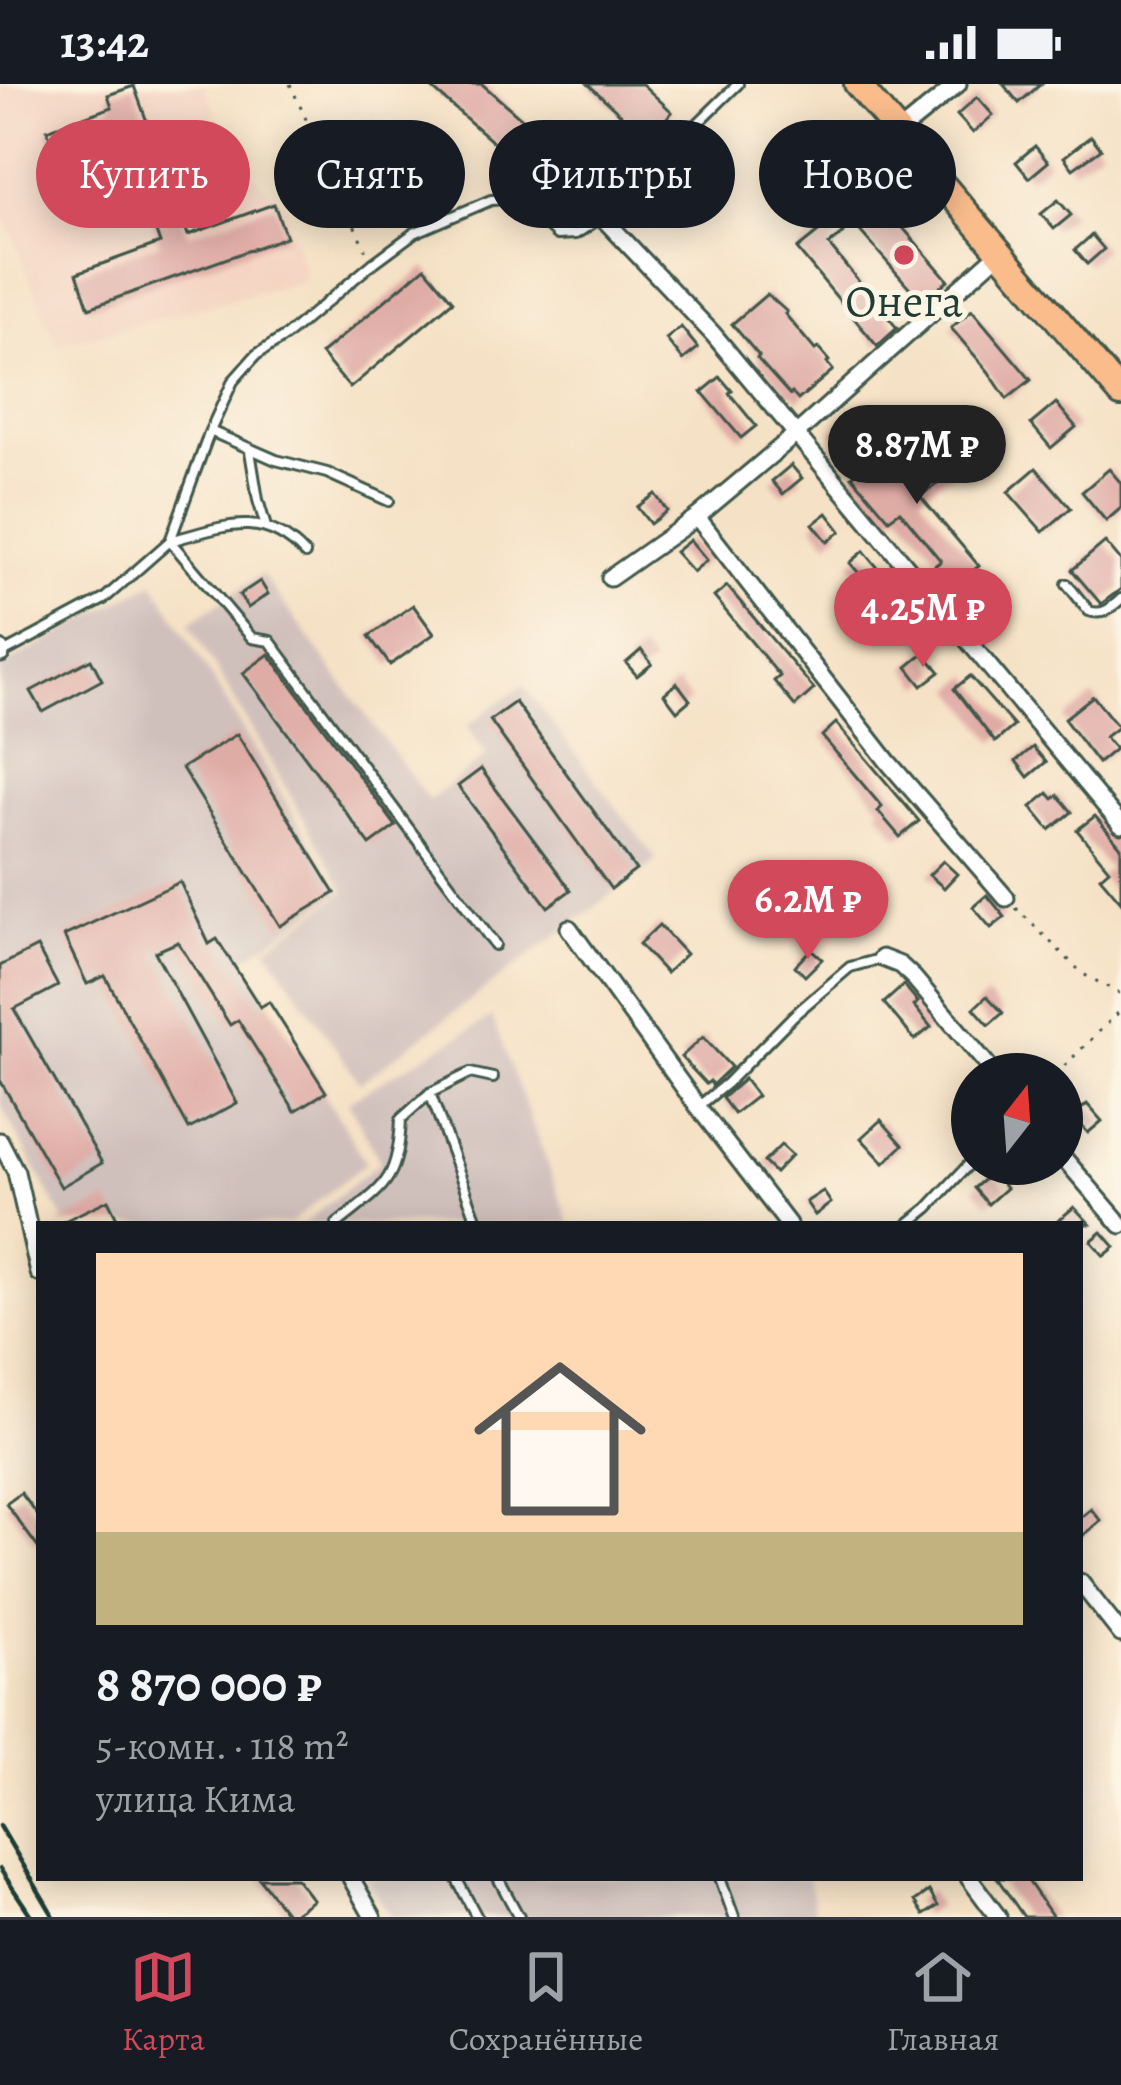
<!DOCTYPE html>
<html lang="ru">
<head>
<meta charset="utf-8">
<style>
	body { margin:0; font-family:Alegreya,serif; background:#20242c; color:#f1f3f6; height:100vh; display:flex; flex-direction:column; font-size:45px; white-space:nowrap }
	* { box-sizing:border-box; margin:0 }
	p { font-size:39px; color:#9ea1a6 }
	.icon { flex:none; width:66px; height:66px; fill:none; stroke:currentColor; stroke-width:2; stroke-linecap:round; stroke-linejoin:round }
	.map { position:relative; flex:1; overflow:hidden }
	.sheet { position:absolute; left:36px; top:1137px; width:1047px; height:660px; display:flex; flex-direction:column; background:#171b24; border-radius:0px; box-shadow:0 6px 30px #0003 }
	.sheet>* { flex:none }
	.banner { position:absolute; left:36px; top:36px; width:1050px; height:108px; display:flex; gap:24px }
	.needle { width:78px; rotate:17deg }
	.fabs { position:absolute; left:951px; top:969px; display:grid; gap:24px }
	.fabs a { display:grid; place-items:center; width:132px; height:132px; border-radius:50%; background:#171b24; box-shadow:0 6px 30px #0003; font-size:60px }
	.price { position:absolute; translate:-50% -102px; padding:0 27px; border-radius:42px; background:#d1495b; color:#fff; font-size:39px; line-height:78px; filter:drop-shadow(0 3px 6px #0008) }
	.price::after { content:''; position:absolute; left:50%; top:72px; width:36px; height:27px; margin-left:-18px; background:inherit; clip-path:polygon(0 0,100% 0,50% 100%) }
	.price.current { background:#222; color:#fff }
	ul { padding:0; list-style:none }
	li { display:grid; align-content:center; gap:24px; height:636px; padding:0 60px }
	li span { display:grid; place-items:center; height:372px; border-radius:0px; color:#555 }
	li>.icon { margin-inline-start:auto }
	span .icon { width:216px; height:216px; fill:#fffc; stroke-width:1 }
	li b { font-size:51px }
	.pill { padding:0 42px; border-radius:54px; background:#171b24; box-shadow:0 6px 30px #0003; font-size:42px; line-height:108px }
	.pill.current { background:#d1495b; color:#fff }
	.status { display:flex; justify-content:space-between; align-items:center; height:84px; padding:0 60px; background:#171b24; direction:ltr }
	.status svg { height:33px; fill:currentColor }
	.tabs { display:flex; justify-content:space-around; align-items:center; height:168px; border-top:3px solid #363941; background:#171b24; font-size:33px; color:#9ea1a6 }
	.tabs a { display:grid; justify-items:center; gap:6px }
	.tabs .current { color:#d1495b }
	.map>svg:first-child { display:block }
	.built { fill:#f4d3c1 }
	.industrial { fill:#d0c0bc }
	.building { fill:#dfaba5 }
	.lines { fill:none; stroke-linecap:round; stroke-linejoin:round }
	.lane-casing { stroke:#3f564a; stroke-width:14 }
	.street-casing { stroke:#3f564a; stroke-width:21 }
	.primary-casing { stroke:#3f564a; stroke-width:30 }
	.path { stroke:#3f564a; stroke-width:3; stroke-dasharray:3 9; stroke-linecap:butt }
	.lane { stroke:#fff; stroke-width:8 }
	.street { stroke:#fff; stroke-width:15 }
	.primary { stroke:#fabc8b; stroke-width:24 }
	.rail { stroke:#1f3d34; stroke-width:4.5 }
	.poi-dot { fill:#d1495b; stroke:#fcf5e5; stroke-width:4.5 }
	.labels { text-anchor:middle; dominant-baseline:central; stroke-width:10; stroke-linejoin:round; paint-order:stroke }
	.poi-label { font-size:45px; fill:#1f3d34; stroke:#fcf5e5 }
</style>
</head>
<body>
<div class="status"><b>13:42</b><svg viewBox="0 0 49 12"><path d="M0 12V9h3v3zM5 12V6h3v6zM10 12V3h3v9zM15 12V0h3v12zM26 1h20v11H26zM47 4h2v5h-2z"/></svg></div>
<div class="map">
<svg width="1121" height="1833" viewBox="0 0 1121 1833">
	<rect width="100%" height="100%" fill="#fcf5e5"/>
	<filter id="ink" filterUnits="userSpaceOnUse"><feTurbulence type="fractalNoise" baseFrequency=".00833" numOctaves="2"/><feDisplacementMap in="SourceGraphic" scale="24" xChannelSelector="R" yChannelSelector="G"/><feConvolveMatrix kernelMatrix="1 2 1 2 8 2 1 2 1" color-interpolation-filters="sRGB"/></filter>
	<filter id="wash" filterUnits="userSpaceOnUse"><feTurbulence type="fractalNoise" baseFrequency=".004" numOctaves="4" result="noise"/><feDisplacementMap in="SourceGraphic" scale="48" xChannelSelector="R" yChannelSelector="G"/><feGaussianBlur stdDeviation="2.7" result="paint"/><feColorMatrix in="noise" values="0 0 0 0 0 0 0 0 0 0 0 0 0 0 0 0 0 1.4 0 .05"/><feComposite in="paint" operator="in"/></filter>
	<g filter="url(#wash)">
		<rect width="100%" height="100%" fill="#f5e1c5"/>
		<!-- built -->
		<polygon class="built" points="0,0 204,0 234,73 285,122 306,196 58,262 0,122"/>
		<!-- industrial -->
		<g class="industrial">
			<polygon points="262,490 429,717 487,671 467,642 523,601 657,776 360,999 267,864 346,807 189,539"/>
			<polygon points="154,498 341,808 243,876 366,1079 289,1140 66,1140 0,1020 0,583"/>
			<polygon points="492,933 570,1140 303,1140 380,1078 348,1017"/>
			<polygon points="367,1794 808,1794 816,1833 391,1833"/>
		</g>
		<g id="blocks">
			<!-- building -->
			<g class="building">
				<polygon points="427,0 482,0 600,103 576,131"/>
				<polygon points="588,0 642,0 672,28 648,55"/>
				<polygon points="1003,0 1041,0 1019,19"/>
				<polygon points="134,2 188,151 274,120 286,153 89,224 77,189 160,159 144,114 80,137 69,106 108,92 97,61 58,75 47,46 112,23 108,11"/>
				<polygon points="977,13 993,31 973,49 957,31"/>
				<polygon points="1091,52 1101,65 1073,85 1064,73"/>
				<polygon points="1035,62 1048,78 1029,94 1016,78"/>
				<polygon points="1058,116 1071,131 1054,145 1041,130"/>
				<polygon points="886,124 948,196 922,218 860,147"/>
				<polygon points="842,129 852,142 829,161 897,244 877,262 797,165"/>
				<polygon points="1092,151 1104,165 1087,180 1075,166"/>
				<polygon points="425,183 453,217 350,304 321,270"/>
				<polygon points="767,210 787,228 785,230 815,266 818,264 829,277 827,279 833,286 798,316 792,309 790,311 757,274 759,272 732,240"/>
				<polygon points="972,226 1031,296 1007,315 988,287 951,244"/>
				<polygon points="681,243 698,264 683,276 666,255"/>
				<polygon points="720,293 732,307 729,309 756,342 741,354 702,308"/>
				<polygon points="1056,319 1076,343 1051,364 1031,340"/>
				<polygon points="860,325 889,361 896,356 918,382 943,363 959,384 920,412 979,482 974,486 1006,525 984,543 932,484 941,477 900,427 889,435 852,392 863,383 833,348"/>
				<polygon points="791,381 802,394 783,410 772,397"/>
				<polygon points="1036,384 1071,424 1043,448 1008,408"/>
				<polygon points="1109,385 1121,399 1121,424 1106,437 1082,408"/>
				<polygon points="655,410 667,427 650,440 637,423"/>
				<polygon points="827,429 841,447 828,458 813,440"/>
				<polygon points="690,456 707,476 693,488 675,468"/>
				<polygon points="1105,458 1121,477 1121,505 1101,520 1072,486"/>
				<polygon points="864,467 878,484 864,495 850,479"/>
				<polygon points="260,497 268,510 248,524 239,511"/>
				<polygon points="899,501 910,515 897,526 885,513"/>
				<polygon points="727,502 814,605 795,622 774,597 780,592 714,513"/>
				<polygon points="413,521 434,550 390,581 369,552"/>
				<polygon points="641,566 652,580 637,592 626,579"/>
				<polygon points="924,569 940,588 922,602 907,583"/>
				<polygon points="269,570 396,742 370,761 243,589"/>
				<polygon points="91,575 102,596 43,628 31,607"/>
				<polygon points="970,592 1014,642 995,658 954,605"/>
				<polygon points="677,599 690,616 677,627 664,610"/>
				<polygon points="1093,612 1118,643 1105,653 1115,665 1098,679 1064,635"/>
				<polygon points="515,618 636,786 611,805 490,636"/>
				<polygon points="836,639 919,737 900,753 878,727 882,723 822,652"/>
				<polygon points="237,650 335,809 280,842 182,684"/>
				<polygon points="1033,663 1046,678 1028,693 1016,677"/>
				<polygon points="481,685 571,806 548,823 458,702"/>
				<polygon points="1048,709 1053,715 1058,711 1072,728 1050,746 1031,723"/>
				<polygon points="1095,732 1121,763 1121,818 1100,793 1109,785 1077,746"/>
				<polygon points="943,777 957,790 944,804 929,791"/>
				<polygon points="180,798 209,860 217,855 260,923 269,918 326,1008 295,1027 238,936 230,941 178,858 155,868 237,1019 189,1045 105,892 87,900 64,852"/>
				<polygon points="987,811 1005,833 991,844 973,823"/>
				<polygon points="659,841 686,870 666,889 639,860"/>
				<polygon points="37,863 58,902 14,925 102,1079 61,1103 0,996 0,882"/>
				<polygon points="811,865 822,875 805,892 795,882"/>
				<polygon points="904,901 918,918 914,922 931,943 915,956 884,919"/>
				<polygon points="987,912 1003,929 989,941 974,924"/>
				<polygon points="703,953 731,983 712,1001 710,997 706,1000 681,973"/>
				<polygon points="744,995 757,1012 734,1030 722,1014"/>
				<polygon points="1087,1020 1102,1037 1088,1049 1073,1032"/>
				<polygon points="881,1036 903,1061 884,1079 861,1054"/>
				<polygon points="781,1061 792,1071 775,1089 764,1078"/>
				<polygon points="993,1088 1006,1104 988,1120 974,1104"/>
				<polygon points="823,1107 831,1119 815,1131 806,1118"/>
				<polygon points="108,1116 120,1140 58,1140"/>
				<polygon points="1074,1123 1090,1140 1054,1140"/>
				<polygon points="1102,1148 1115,1163 1104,1172 1091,1157"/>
				<polygon points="21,1409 39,1433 39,1465 6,1420"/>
				<polygon points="1091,1425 1101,1437 1080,1454 1080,1434"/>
				<polygon points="259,1794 296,1794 313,1816 289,1833"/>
				<polygon points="997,1794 1026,1794 1053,1833 1024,1833"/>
				<polygon points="929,1807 938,1822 924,1831 915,1817"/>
			</g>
		</g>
	</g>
	<g filter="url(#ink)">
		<use href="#blocks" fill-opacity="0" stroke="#3f564a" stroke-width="3"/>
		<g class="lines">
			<!-- lane casing -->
			<g class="lane-casing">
				<g id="lane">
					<polyline points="210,347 276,376 327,389 389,417"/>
					<polyline points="250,367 258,416 266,443"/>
					<path d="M 305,470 C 262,424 223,443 170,457 L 252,554 L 270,557 L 495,861"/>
					<path d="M 1067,500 L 1089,527 C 1103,532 1111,524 1121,515"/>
					<polyline points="1,570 104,515 170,457 210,347 233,297 256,271 286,252 372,180 414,149 491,116 508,115 526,122 557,151 576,150 602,133 738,0"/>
					<polyline points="430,1009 478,1140"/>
					<polyline points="699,1022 727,999 794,931 850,883 880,875"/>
					<path d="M 337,1140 C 384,1102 398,1099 401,1035 L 430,1009 L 470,989 L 493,994"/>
					<polyline points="908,1140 928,1124 972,1077"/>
					<polyline points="456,1794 477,1833"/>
					<polyline points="498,1794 519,1833"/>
					<polyline points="720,1794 734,1833"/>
				</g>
			</g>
			<!-- street casing -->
			<g class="street-casing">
				<g id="street">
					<polyline points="899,48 958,0"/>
					<polyline points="602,133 713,250 1121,741"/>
					<polyline points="697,433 889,679 1006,814"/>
					<polyline points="610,494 697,433 796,350 999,169"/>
					<polyline points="0,565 1,570"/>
					<polyline points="569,844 698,1023 788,1140"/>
					<polyline points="882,874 900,881 914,894 995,990"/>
					<polyline points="0,1057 16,1088 39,1189"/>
					<polyline points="1062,1072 1121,1141"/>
					<polyline points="1080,1498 1121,1550"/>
					<polyline points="351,1794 373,1833"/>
					<polyline points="969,1794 998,1833"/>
				</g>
			</g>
			<!-- primary casing -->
			<g class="primary-casing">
				<polyline id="primary" points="857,0 1121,310"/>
			</g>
			<!-- path -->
			<g class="path">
				<polyline points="290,0 366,167"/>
				<polyline points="1016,824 1083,890 1121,910"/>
				<polyline points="1056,990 1121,926"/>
			</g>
			<!-- lane -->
			<use href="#lane" class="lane"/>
			<!-- street -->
			<use href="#street" class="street"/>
			<!-- primary -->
			<use href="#primary" class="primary"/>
			<!-- rail -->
			<g class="rail">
				<polyline points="0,1742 54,1833"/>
				<polyline points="0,1785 32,1833"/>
			</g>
		</g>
	</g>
	<!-- markers -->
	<circle class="poi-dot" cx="904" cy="171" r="12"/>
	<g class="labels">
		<!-- poi labels -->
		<g class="poi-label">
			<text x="904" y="217">Онега</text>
		</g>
	</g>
</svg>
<div class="fabs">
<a><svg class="needle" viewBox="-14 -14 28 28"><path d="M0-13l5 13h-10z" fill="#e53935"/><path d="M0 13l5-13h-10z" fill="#9ea1a6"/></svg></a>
</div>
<b class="price current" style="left:917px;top:423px">8.87M ₽</b>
<b class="price" style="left:923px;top:586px">4.25M ₽</b>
<b class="price" style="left:808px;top:878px">6.2M ₽</b>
<div class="banner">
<a class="pill current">Купить</a>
<a class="pill">Снять</a>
<a class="pill">Фильтры</a>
<a class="pill">Новое</a>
</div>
<section class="sheet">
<ul>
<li><span style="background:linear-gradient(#ffd9b3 75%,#c2b280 0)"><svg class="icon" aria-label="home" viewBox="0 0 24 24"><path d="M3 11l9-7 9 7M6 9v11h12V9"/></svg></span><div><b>8 870 000 ₽</b><p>5-комн. · 118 m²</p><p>улица Кима</p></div></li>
</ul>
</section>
</div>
<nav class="tabs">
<a class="current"><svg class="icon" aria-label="map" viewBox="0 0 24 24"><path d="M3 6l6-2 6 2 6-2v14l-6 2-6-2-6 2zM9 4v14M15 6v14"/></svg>Карта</a>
<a><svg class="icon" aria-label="saved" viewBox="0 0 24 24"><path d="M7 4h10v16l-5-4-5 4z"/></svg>Сохранённые</a>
<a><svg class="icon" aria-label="home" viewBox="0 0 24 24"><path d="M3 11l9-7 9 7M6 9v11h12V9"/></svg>Главная</a>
</nav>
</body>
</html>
